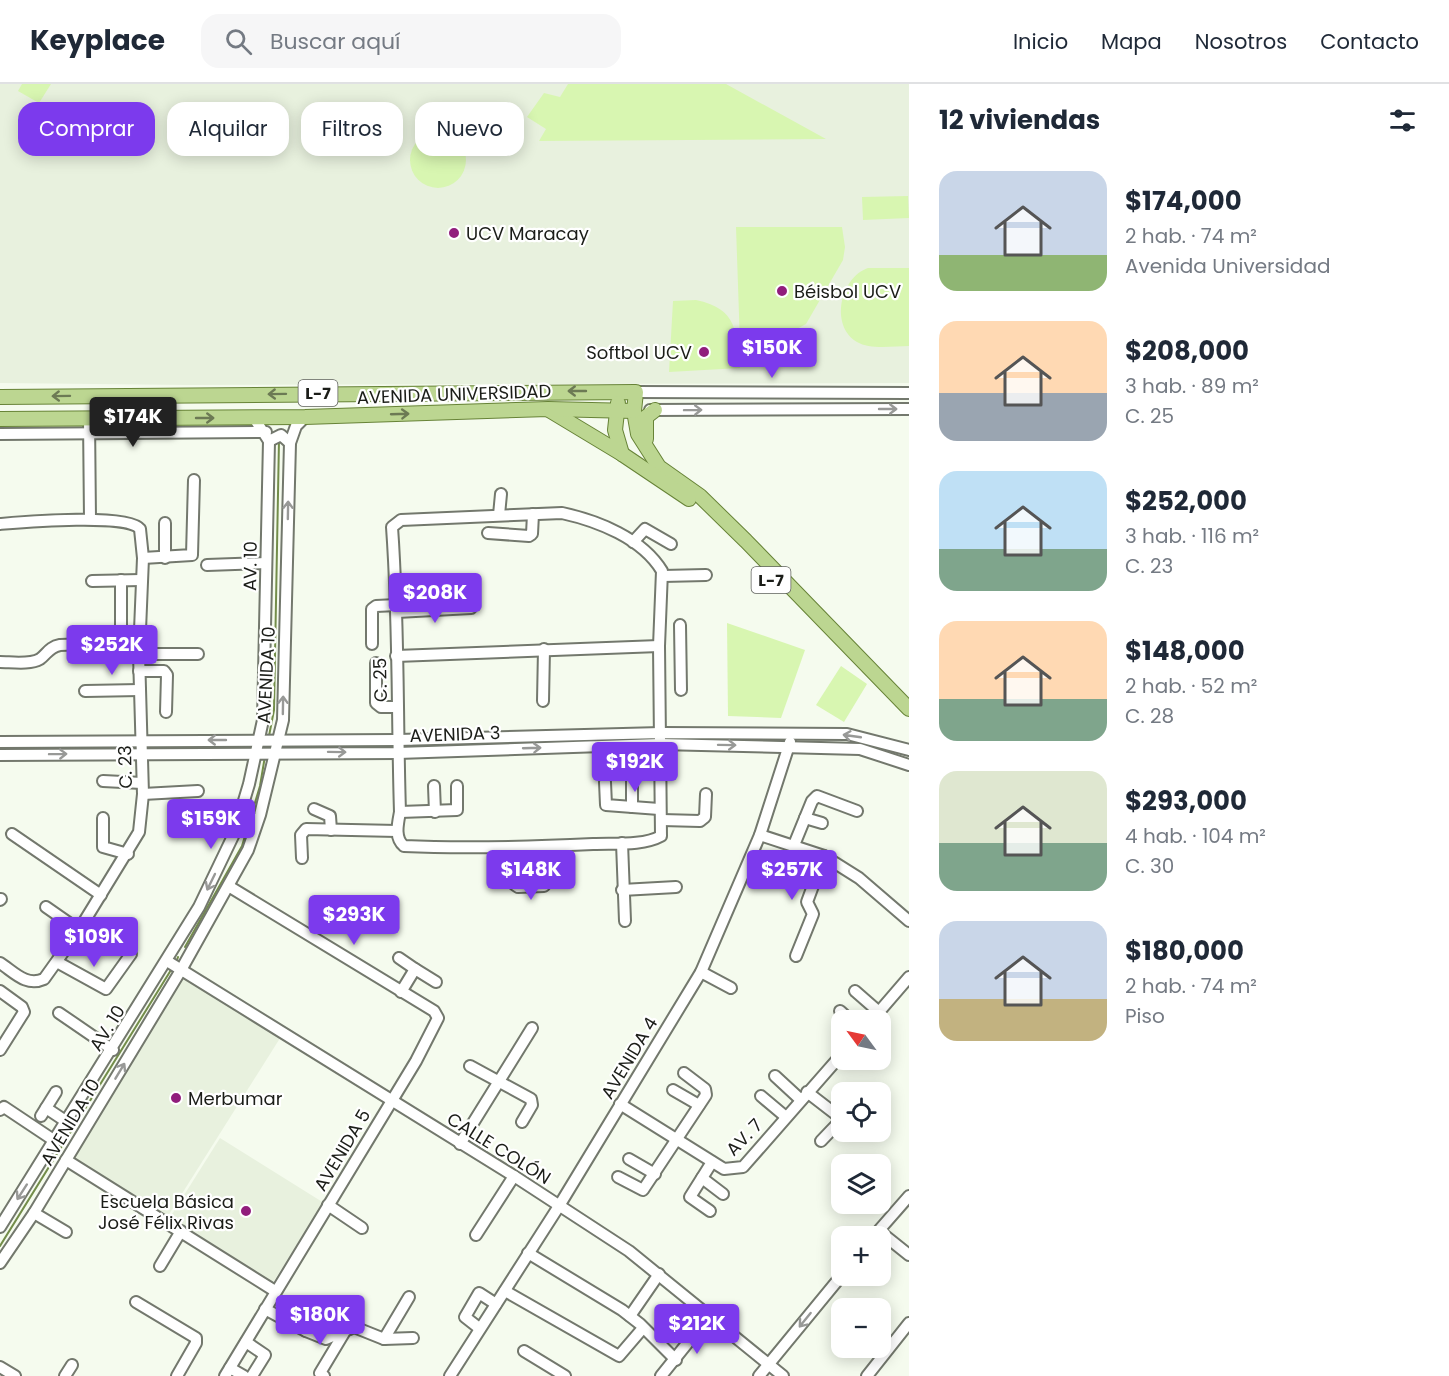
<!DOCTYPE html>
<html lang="es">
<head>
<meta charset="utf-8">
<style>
	body { margin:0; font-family:Poppins,sans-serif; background:#f6f6f7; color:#1f2937; height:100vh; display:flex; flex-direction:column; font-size:22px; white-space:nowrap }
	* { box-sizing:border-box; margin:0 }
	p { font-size:20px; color:#747a83 }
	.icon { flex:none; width:33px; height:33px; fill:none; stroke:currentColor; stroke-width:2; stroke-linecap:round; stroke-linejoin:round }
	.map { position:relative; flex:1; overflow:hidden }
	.panel { display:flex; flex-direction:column; background:#fff; width:540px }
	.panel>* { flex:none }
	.hud { position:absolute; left:18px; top:18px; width:570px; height:54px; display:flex; gap:12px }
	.needle { width:39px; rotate:303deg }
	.tools { position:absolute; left:831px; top:926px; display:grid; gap:12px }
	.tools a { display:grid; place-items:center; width:60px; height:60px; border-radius:12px; background:#fff; box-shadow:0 3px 15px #0003; font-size:30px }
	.price { position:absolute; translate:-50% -51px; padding:0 14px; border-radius:6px; background:#7c3aed; color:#fff; font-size:20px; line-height:39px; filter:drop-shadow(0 2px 3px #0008) }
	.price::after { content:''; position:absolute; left:50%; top:36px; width:18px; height:14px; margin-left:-9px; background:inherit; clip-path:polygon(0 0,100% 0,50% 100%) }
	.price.current { background:#222; color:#fff }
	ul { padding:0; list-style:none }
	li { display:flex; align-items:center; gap:18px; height:150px; padding:0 30px }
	li span { display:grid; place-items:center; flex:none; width:168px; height:120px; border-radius:18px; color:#555 }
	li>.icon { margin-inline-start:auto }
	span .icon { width:72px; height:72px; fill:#fffc; stroke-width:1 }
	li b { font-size:26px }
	h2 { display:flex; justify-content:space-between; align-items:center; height:72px; padding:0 30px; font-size:26px }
	.chip { padding:0 21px; border-radius:18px; background:#fff; box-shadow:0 3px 15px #0003; font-size:21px; line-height:54px }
	.chip.current { background:#7c3aed; color:#fff }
	header { display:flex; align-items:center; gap:36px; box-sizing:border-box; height:84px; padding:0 30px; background:#fff; border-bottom:2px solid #e0e1e3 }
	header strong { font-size:28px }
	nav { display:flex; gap:33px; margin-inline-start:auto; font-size:21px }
	.search { width:420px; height:54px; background:#f6f6f7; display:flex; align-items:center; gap:15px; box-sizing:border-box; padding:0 21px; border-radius:18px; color:#747a83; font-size:22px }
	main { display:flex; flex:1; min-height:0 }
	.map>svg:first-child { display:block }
	.built { fill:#e8f1de }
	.green { fill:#d8f6b1 }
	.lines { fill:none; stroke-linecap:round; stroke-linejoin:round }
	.stream { stroke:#738d4a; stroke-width:2 }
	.minor-casing { stroke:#73786d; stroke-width:14 }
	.major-casing { stroke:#678337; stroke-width:16 }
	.minor { stroke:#fff; stroke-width:10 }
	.major { stroke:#bcd691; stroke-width:14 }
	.oneway { stroke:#6c7a54 }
	.oneway2 { stroke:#989997 }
	.poi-dot { fill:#911d7c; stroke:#fff; stroke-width:2 }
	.labels { text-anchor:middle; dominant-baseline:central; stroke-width:4.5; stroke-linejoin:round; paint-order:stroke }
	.shield { fill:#fff; stroke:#5f615d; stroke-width:1.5 }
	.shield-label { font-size:16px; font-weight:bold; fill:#1b1d18 }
	.poi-label { font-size:18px; fill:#1b1d18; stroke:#fff; text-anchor:start }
	.street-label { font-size:18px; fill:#1b1d18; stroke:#fff }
</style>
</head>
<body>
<header>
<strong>Keyplace</strong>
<div class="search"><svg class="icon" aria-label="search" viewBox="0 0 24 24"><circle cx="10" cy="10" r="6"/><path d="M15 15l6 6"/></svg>Buscar aquí</div>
<nav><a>Inicio</a><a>Mapa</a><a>Nosotros</a><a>Contacto</a></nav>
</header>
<main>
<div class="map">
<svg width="909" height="1292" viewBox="0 0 909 1292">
	<rect width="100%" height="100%" fill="#f5fbee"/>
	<!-- built -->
	<g class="built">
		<polygon points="0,0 909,0 909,299 189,301 0,299"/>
		<polygon points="184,891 282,951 166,1135 70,1076"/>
		<polygon points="220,1054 324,1119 270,1203 169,1135"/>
	</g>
	<!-- green -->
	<g class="green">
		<polygon points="22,0 51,0 39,19 18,7"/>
		<polygon points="568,0 726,0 826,55 539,57 546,45 527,33 544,9 560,13"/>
		<circle cx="438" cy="76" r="28"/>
		<polygon points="908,112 909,134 863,136 862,113"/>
		<polygon points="736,143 842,143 845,163 843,176 806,240 793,247 740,260"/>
		<path d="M 868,184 L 909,184 L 909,262 C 894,262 870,266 857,258 C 829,241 841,193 868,184 Z"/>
		<path d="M 696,216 C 738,225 736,247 740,284 L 669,288 L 673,217 Z"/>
		<polygon points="727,539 805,566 781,634 728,632"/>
		<polygon points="841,582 867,600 844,638 816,621"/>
	</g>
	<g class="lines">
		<!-- stream -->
		<g class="stream">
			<polyline points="269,652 274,626 279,356"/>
			<polyline points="185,863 242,762 260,702 265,672"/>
			<polyline points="177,876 178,873"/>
			<polyline points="0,1162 171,886"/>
		</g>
		<!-- minor casing -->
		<g class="minor-casing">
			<g id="minor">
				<polyline points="636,308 909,309"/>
				<polyline points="650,326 909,325"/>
				<polyline points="89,335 90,435"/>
				<polyline points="0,350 266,348"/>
				<polyline points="269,357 281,351 290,359"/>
				<path d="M 562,429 C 598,437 642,454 662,487 L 659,562 L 661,752 C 643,762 613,759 593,760 C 530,763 467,765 404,762 C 394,754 398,739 400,728 C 397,633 399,538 392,443 L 401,436 Z"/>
				<polyline points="499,431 501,410"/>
				<polyline points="165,439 165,474"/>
				<path d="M 0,440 C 24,438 128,429 140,445 L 143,474 L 139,570 L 143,710 L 139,748 L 79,846 L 44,895 C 26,903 14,888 0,879"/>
				<polyline points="488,449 529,452 532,450 533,430"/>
				<polyline points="633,458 645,445 671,460"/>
				<polyline points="143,474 192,471 194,396"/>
				<polyline points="207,481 266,479"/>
				<polyline points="663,492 706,491"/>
				<polyline points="121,496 121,541"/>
				<polyline points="92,497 141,496"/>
				<polyline points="397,528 471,524"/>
				<polyline points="680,541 681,606"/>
				<polyline points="372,560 372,525 376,522 397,521"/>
				<polyline points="139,570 198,570"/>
				<polyline points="396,572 659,562"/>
				<path d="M 0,578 C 11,578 30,581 40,575 C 47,570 49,563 60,561 L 139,558"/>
				<polyline points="376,579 376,619 381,623 397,623"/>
				<polyline points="139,587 164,587 167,591 166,628"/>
				<polyline points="85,607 140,606"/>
				<polyline points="543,617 544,565"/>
				<polyline points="0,658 398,656 661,649 847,650 909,666"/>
				<polyline points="0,671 398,669 660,660 860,665 909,681"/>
				<polyline points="103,697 142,699"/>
				<polyline points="632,697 632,723"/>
				<polyline points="605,698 606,721 659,725"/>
				<polyline points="434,702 435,728"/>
				<polyline points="143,710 198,707"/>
				<polyline points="314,725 330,732 331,746"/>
				<polyline points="400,728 457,726 457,702"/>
				<polyline points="103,734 103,763 128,770"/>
				<polyline points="805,734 822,739"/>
				<polyline points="662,736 700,737 705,733 706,710"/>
				<polyline points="12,750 101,811"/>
				<polyline points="760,751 824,772 859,794 909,837"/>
				<polyline points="622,759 625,837"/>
				<polyline points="794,761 812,717 817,712 857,727"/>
				<polyline points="544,762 544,802 518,803 515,801 516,786 544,787"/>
				<polyline points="302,774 301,751 306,745 397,747"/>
				<polyline points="622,806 676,803"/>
				<polyline points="0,816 1,815"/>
				<polyline points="46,823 79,846"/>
				<polyline points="796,872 813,830 807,818 824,772"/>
				<polyline points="399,874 415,885"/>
				<polyline points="167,877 514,1092 629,1167 783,1292"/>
				<polyline points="57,878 106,905 131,870 115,857"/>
				<polyline points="701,888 731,904"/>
				<polyline points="0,907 22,923 24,928 0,966"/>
				<polyline points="855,907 879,928"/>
				<polyline points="401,908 415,885 436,898"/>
				<polyline points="840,927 850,936"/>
				<polyline points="59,929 113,966"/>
				<polyline points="872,936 909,893"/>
				<polyline points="470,982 531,1015 532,1021 522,1038"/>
				<polyline points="775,992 801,1016"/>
				<polyline points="673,1006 699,1021"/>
				<polyline points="807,1008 842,1035"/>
				<polyline points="761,1012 786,1033"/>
				<polyline points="620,1020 724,1085 743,1083 842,970"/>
				<polyline points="46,1024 67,1038"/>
				<polyline points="0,1026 4,1023 55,1057"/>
				<polyline points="41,1032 56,1008"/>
				<polyline points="856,1047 859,1049"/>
				<polyline points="821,1057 842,1035"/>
				<polyline points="460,1060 532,944"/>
				<polyline points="629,1075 655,1090"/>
				<polyline points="66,1076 275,1207"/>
				<polyline points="618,1093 643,1106 706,1011 705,1005 684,989"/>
				<polyline points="702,1094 723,1110"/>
				<polyline points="328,1121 362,1144"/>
				<polyline points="710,1127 690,1113 712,1078"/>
				<polyline points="34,1129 66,1148"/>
				<polyline points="0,1143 199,823 234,750 249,700 263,636 269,357 254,334"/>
				<polyline points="879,1147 909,1171"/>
				<polyline points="476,1151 514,1092"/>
				<polyline points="874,1152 909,1112"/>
				<polyline points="528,1169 622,1226 640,1240 676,1276"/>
				<polyline points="0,1179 34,1129 181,886 248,766 260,731 283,636 290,359 296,342 305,333"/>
				<polyline points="160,1182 181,1147"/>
				<polyline points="505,1207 619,1272 643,1244"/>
				<polyline points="136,1218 196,1254 196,1259 177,1292"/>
				<polyline points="265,1225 306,1247 326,1255 354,1243 384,1255 413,1254"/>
				<polyline points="630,1232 659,1190"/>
				<polyline points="479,1244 465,1233 479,1209 496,1220"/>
				<polyline points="306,1247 330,1239 349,1245"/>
				<polyline points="384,1255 409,1213"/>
				<polyline points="246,1258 265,1271 252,1292"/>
				<polyline points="524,1267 565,1292"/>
				<polyline points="0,1283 15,1292"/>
				<polyline points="230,1284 244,1292"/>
				<polyline points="65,1292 72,1281"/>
				<polyline points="225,1292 416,977 438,934 434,927 230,803"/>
				<polyline points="324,1292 320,1289 344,1249"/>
				<polyline points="450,1292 559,1122 701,888 760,751 790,658"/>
				<polyline points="661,1292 710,1231"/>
				<polyline points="759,1292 842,1191"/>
				<polyline points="867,1292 909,1239"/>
			</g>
		</g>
		<!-- major casing -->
		<g class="major-casing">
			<g id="major">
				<polyline points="0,313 636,308 634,327 638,350 659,383 700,412 746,457 909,625"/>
				<polyline points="618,319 615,346 622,370"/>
				<polyline points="549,326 622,370 689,415"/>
				<polyline points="0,335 305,333 548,325 634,327"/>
				<polyline points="646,355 646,333 655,326"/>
			</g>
		</g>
		<!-- minor -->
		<use href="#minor" class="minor"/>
		<!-- major -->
		<use href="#major" class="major"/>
	</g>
	<!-- one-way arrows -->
	<defs><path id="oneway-shaft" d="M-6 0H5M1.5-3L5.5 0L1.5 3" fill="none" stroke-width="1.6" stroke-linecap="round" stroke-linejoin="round" transform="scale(1.5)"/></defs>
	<g class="oneway">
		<use href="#oneway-shaft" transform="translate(577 307) rotate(180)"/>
		<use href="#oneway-shaft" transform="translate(277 310) rotate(179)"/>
		<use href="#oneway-shaft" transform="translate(61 312) rotate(179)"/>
		<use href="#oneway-shaft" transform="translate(400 330) rotate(-2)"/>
		<use href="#oneway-shaft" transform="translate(205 334)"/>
	</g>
	<g class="oneway2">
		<use href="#oneway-shaft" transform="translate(888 325)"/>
		<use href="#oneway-shaft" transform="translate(693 326) rotate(-1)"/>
		<use href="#oneway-shaft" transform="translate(288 426) rotate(-89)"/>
		<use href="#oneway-shaft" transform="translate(283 621) rotate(-89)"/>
		<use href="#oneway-shaft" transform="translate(852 652) rotate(-172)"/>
		<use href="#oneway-shaft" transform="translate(217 656) rotate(-180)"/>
		<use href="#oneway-shaft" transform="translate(727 661) rotate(1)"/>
		<use href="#oneway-shaft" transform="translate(532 664) rotate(-2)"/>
		<use href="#oneway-shaft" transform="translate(337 668) rotate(1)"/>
		<use href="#oneway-shaft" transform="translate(58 670) rotate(-1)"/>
		<use href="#oneway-shaft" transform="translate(211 798) rotate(116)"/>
		<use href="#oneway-shaft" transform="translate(120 987) rotate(-59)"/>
		<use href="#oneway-shaft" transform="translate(22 1108) rotate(123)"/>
		<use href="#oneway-shaft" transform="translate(805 1236) rotate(129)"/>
	</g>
	<!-- markers -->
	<g class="poi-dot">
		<circle cx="454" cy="149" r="6"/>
		<circle cx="782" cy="207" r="6"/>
		<circle cx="704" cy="268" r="6"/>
		<circle cx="176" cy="1014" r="6"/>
		<circle cx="246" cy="1127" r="6"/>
	</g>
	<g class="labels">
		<!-- shield labels -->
		<g class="shield">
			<rect x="298.5" y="296" width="39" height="26" rx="4.5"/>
			<rect x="751.5" y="483" width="39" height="26" rx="4.5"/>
		</g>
		<g class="shield-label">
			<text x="318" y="309">L-7</text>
			<text x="771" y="496">L-7</text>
		</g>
		<!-- poi labels -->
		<g class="poi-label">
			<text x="466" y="149">UCV Maracay</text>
			<text x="794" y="207">Béisbol UCV</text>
			<text x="692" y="268" text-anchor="end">Softbol UCV</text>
			<text x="188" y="1014">Merbumar</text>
			<text x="234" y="1117" text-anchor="end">Escuela Básica<tspan x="234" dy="21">José Félix Rivas</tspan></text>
		</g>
		<!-- street labels -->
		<g class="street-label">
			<text transform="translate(454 310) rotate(-2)">AVENIDA UNIVERSIDAD</text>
			<text transform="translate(250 482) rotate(-89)">AV. 10</text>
			<text transform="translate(266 591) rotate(-87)">AVENIDA 10</text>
			<text transform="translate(380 596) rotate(-91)">C. 25</text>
			<text transform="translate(455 650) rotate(-2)">AVENIDA 3</text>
			<text transform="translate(125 683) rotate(-91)">C. 23</text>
			<text transform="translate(107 944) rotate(-58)">AV. 10</text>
			<text transform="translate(629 974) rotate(-59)">AVENIDA 4</text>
			<text transform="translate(70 1038) rotate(-59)">AVENIDA 10</text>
			<text transform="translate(744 1053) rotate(-46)">AV. 7</text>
			<text transform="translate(499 1064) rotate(32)">CALLE COLÓN</text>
			<text transform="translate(342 1066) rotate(-59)">AVENIDA 5</text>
		</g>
	</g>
</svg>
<div class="tools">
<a><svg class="needle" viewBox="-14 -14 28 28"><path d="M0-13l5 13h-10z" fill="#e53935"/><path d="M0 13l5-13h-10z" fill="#747a83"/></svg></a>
<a><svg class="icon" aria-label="locate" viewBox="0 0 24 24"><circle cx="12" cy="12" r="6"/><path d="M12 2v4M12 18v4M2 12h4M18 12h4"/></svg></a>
<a><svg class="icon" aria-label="layers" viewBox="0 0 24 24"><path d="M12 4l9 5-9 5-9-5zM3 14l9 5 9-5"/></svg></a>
<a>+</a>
<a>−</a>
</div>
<b class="price" style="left:772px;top:295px">$150K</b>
<b class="price current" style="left:133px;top:364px">$174K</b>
<b class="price" style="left:435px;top:540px">$208K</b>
<b class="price" style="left:112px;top:592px">$252K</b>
<b class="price" style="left:635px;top:709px">$192K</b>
<b class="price" style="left:211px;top:766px">$159K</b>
<b class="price" style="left:531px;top:817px">$148K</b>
<b class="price" style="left:792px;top:817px">$257K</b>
<b class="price" style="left:354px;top:862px">$293K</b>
<b class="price" style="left:94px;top:884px">$109K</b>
<b class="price" style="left:320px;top:1262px">$180K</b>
<b class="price" style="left:697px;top:1271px">$212K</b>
<div class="hud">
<a class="chip current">Comprar</a>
<a class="chip">Alquilar</a>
<a class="chip">Filtros</a>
<a class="chip">Nuevo</a>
</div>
</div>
<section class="panel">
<h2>12 viviendas<svg class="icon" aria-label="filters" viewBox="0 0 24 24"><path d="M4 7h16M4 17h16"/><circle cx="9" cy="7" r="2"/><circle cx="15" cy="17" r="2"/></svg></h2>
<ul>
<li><span style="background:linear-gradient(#c9d6e8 70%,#8fb573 0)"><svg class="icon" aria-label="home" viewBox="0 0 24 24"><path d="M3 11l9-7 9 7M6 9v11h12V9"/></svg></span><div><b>$174,000</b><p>2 hab. · 74 m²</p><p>Avenida Universidad</p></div></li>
<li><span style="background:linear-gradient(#ffd9b3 60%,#9aa5b1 0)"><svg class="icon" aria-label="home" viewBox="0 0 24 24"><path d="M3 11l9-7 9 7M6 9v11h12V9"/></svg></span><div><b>$208,000</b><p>3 hab. · 89 m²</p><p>C. 25</p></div></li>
<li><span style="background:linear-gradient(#bfe0f5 65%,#7fa58c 0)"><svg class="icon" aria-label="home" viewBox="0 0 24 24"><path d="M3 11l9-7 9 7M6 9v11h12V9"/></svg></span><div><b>$252,000</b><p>3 hab. · 116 m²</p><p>C. 23</p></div></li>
<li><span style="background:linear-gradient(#ffd9b3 65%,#7fa58c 0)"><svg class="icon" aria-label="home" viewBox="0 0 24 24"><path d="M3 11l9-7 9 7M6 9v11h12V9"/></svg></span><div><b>$148,000</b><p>2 hab. · 52 m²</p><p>C. 28</p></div></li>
<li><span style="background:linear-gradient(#dfe7d0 60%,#7fa58c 0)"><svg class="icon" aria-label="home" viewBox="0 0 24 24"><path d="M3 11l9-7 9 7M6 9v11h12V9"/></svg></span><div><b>$293,000</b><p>4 hab. · 104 m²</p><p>C. 30</p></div></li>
<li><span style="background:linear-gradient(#c9d6e8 65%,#c2b280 0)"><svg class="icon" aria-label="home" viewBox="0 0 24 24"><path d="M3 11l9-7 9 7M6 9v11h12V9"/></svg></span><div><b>$180,000</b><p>2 hab. · 74 m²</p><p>Piso</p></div></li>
</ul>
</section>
</main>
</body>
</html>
